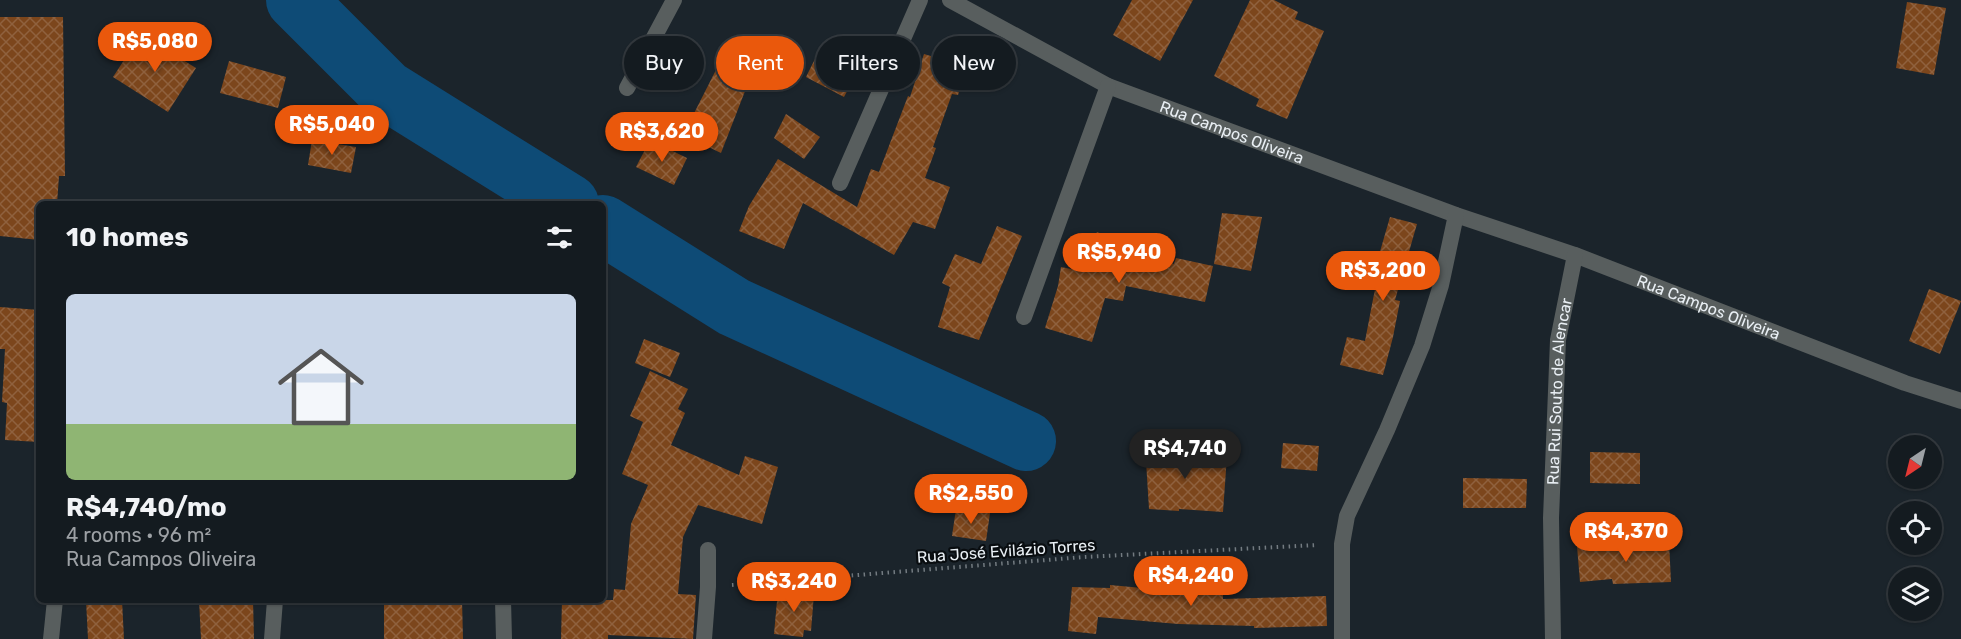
<!DOCTYPE html>
<html lang="en">
<head>
<meta charset="utf-8">
<style>
	body { margin:0; font-family:Rubik,sans-serif; background:#1d2429; color:#f1f3f6; height:100vh; display:flex; flex-direction:column; font-size:22px; white-space:nowrap }
	* { box-sizing:border-box; margin:0 }
	p { font-size:20px; color:#9da1a5 }
	.icon { flex:none; width:33px; height:33px; fill:none; stroke:currentColor; stroke-width:2; stroke-linecap:round; stroke-linejoin:round }
	.map { position:relative; flex:1; overflow:hidden }
	.panel { position:absolute; left:36px; top:201px; width:570px; height:402px; display:flex; flex-direction:column; background:#141b20; border-radius:9px; box-shadow:0 2px 4px #0004,0 0 0 2px #33393e }
	.panel>* { flex:none }
	.banner { position:absolute; left:624px; top:36px; width:570px; height:54px; display:flex; gap:12px }
	.needle { width:39px; rotate:215deg }
	.controls { position:absolute; left:1888px; top:435px; display:grid; gap:12px }
	.controls a { display:grid; place-items:center; width:54px; height:54px; border-radius:50%; background:#141b20; box-shadow:0 2px 4px #0004,0 0 0 2px #33393e; font-size:30px }
	.price { position:absolute; translate:-50% -51px; padding:0 14px; border-radius:21px; background:#ea580c; color:#fff; font-size:20px; line-height:39px; filter:drop-shadow(0 2px 3px #0008) }
	.price::after { content:''; position:absolute; left:50%; top:36px; width:18px; height:14px; margin-left:-9px; background:inherit; clip-path:polygon(0 0,100% 0,50% 100%) }
	.price.current { background:#222; color:#fff }
	ul { padding:0; list-style:none }
	li { display:grid; align-content:center; gap:12px; height:318px; padding:0 30px }
	li+li { border-top:2px solid #33393e }
	li span { display:grid; place-items:center; height:186px; border-radius:9px; color:#555 }
	li>.icon { margin-inline-start:auto }
	span .icon { width:108px; height:108px; fill:#fffc; stroke-width:1 }
	li b { font-size:26px }
	h2 { display:flex; justify-content:space-between; align-items:center; height:72px; padding:0 30px; font-size:26px }
	.chip { padding:0 21px; border-radius:27px; background:#141b20; box-shadow:0 2px 4px #0004,0 0 0 2px #33393e; font-size:21px; line-height:54px }
	.chip.current { background:#ea580c; color:#fff }
	.map>svg:first-child { display:block }
	.lines { fill:none; stroke-linecap:round; stroke-linejoin:round }
	.river { stroke:#0e4b76; stroke-width:60 }
	.building { fill:url(#building-cross-hatch) }
	.path { stroke:#737b81; stroke-width:4; stroke-dasharray:1.5 4.5; stroke-linecap:butt }
	.minor { stroke:#585e5e; stroke-width:16 }
	.labels { text-anchor:middle; dominant-baseline:central; stroke-width:4.5; stroke-linejoin:round; paint-order:stroke }
	.street-label { font-size:16px; fill:#e9eff4; stroke:#090d10 }
</style>
</head>
<body>
<div class="map">
<svg width="1961" height="639" viewBox="0 0 1961 639">
	<defs>
		<pattern id="building-cross-hatch" width="8" height="8" patternUnits="userSpaceOnUse" patternTransform="scale(1.5)"><rect width="8" height="8" fill="#7c461c"/><path d="M0 0l8 8M0 8l8-8" fill="none" stroke="#8f613e"/></pattern>
	</defs>
	<rect width="100%" height="100%" fill="#1b242b"/>
	<g class="lines">
		<!-- river -->
		<g class="river">
			<polyline points="296,0 386,90 569,204"/>
			<polyline points="603,225 734,307 1026,441"/>
		</g>
	</g>
	<!-- building -->
	<g class="building">
		<polygon points="1132,0 1193,0 1160,61 1113,35"/>
		<polygon points="1250,0 1274,0 1298,12 1295,19 1324,31 1287,119 1256,106 1259,99 1214,76"/>
		<polygon points="1907,2 1946,8 1934,75 1896,68"/>
		<polygon points="0,17 63,17 65,176 59,176 57,204 39,204 39,240 0,236"/>
		<polygon points="141,34 196,68 168,112 113,77"/>
		<polygon points="823,43 862,63 844,97 806,77"/>
		<polygon points="924,54 967,67 958,95 952,94 933,147 936,148 925,178 950,187 935,229 913,222 894,255 803,203 784,249 739,231 749,206 778,159 857,207 871,169 879,172 908,96 910,97"/>
		<polygon points="229,61 286,77 278,108 220,93"/>
		<polygon points="718,66 747,86 721,153 683,135"/>
		<polygon points="786,114 820,137 804,159 774,138"/>
		<polygon points="312,140 356,147 351,173 308,165"/>
		<polygon points="650,140 687,158 674,185 636,167"/>
		<polygon points="1222,213 1262,217 1251,271 1214,264"/>
		<polygon points="1390,217 1417,224 1395,300 1400,301 1393,337 1383,375 1340,365 1347,337 1365,341 1380,263 1377,262"/>
		<polygon points="997,226 1022,236 979,340 938,327 950,287 942,283 955,254 981,264"/>
		<polygon points="1097,232 1174,264 1176,258 1213,266 1205,302 1126,286 1123,301 1105,298 1092,342 1045,328 1058,286 1061,267 1081,271"/>
		<polygon points="1929,289 1961,301 1940,354 1909,341"/>
		<polygon points="0,307 39,310 39,442 5,440 7,403 2,402 5,349 0,349"/>
		<polygon points="644,339 680,353 670,377 635,363"/>
		<polygon points="650,371 688,389 678,409 685,413 671,445 739,475 745,456 778,467 762,524 698,505 683,537 678,594 696,595 693,639 608,635 608,639 561,639 562,600 613,600 614,589 625,590 631,524 648,485 622,474 643,422 630,416"/>
		<polygon points="1283,443 1319,446 1317,471 1281,468"/>
		<polygon points="1145,445 1175,445 1175,452 1227,456 1223,512 1179,509 1179,511 1149,509"/>
		<polygon points="1590,452 1640,453 1640,484 1590,483"/>
		<polygon points="1463,478 1527,479 1526,508 1463,508"/>
		<polygon points="956,509 990,513 986,541 952,536"/>
		<polygon points="1669,541 1671,582 1613,584 1612,579 1580,582 1577,546"/>
		<polygon points="1154,579 1223,583 1223,599 1326,596 1327,626 1254,628 1254,626 1178,624 1098,617 1096,634 1068,631 1072,587 1110,588 1110,585 1153,589"/>
		<polygon points="778,590 814,594 811,631 804,630 803,637 774,634"/>
		<polygon points="86,600 122,600 124,639 88,639"/>
		<polygon points="199,600 253,600 254,639 201,639"/>
		<polygon points="384,600 462,600 463,639 384,639"/>
	</g>
	<g class="lines">
		<!-- path -->
		<polyline class="path" points="732,585 1084,557 1317,545"/>
		<!-- minor -->
		<g class="minor">
			<path id="s1" d="M 950,0 L 1108,86 L 1456,215 L 1575,255 L 1905,383 L 1961,401"/>
			<polyline points="627,88 674,0"/>
			<polyline points="840,183 920,0"/>
			<polyline points="1024,317 1108,86"/>
			<polyline points="503,600 504,639"/>
			<polyline points="51,639 55,600"/>
			<polyline points="272,639 275,600"/>
			<polyline points="704,639 708,587 708,550"/>
			<polyline points="1342,639 1342,544 1347,516 1387,430 1422,346 1441,285 1456,215"/>
			<path id="s2" d="M 1553,639 L 1551,518 L 1558,340 L 1575,255"/>
		</g>
	</g>
	<g class="labels">
		<!-- street labels -->
		<g class="street-label">
			<text stroke="none"><textPath href="#s1" startOffset="312">Rua Campos Oliveira</textPath></text>
			<text stroke="none"><textPath href="#s1" startOffset="820">Rua Campos Oliveira</textPath></text>
			<text stroke="none"><textPath href="#s2" startOffset="248">Rua Rui Souto de Alencar</textPath></text>
			<text transform="translate(1006 551) rotate(-4)">Rua José Evilázio Torres</text>
		</g>
	</g>
</svg>
<div class="controls">
<a><svg class="needle" viewBox="-14 -14 28 28"><path d="M0-13l5 13h-10z" fill="#e53935"/><path d="M0 13l5-13h-10z" fill="#9da1a5"/></svg></a>
<a><svg class="icon" aria-label="locate" viewBox="0 0 24 24"><circle cx="12" cy="12" r="6"/><path d="M12 2v4M12 18v4M2 12h4M18 12h4"/></svg></a>
<a><svg class="icon" aria-label="layers" viewBox="0 0 24 24"><path d="M12 4l9 5-9 5-9-5zM3 14l9 5 9-5"/></svg></a>
</div>
<b class="price" style="left:155px;top:73px">R$5,080</b>
<b class="price" style="left:332px;top:156px">R$5,040</b>
<b class="price" style="left:662px;top:163px">R$3,620</b>
<b class="price" style="left:1119px;top:284px">R$5,940</b>
<b class="price" style="left:1383px;top:302px">R$3,200</b>
<b class="price current" style="left:1185px;top:480px">R$4,740</b>
<b class="price" style="left:971px;top:525px">R$2,550</b>
<b class="price" style="left:1626px;top:563px">R$4,370</b>
<b class="price" style="left:1191px;top:607px">R$4,240</b>
<b class="price" style="left:794px;top:613px">R$3,240</b>
<div class="banner">
<a class="chip">Buy</a>
<a class="chip current">Rent</a>
<a class="chip">Filters</a>
<a class="chip">New</a>
</div>
<section class="panel">
<h2>10 homes<svg class="icon" aria-label="filters" viewBox="0 0 24 24"><path d="M4 7h16M4 17h16"/><circle cx="9" cy="7" r="2"/><circle cx="15" cy="17" r="2"/></svg></h2>
<ul>
<li><span style="background:linear-gradient(#c9d6e8 70%,#8fb573 0)"><svg class="icon" aria-label="home" viewBox="0 0 24 24"><path d="M3 11l9-7 9 7M6 9v11h12V9"/></svg></span><div><b>R$4,740/mo</b><p>4 rooms · 96 m²</p><p>Rua Campos Oliveira</p></div></li>
</ul>
</section>
</div>
</body>
</html>
